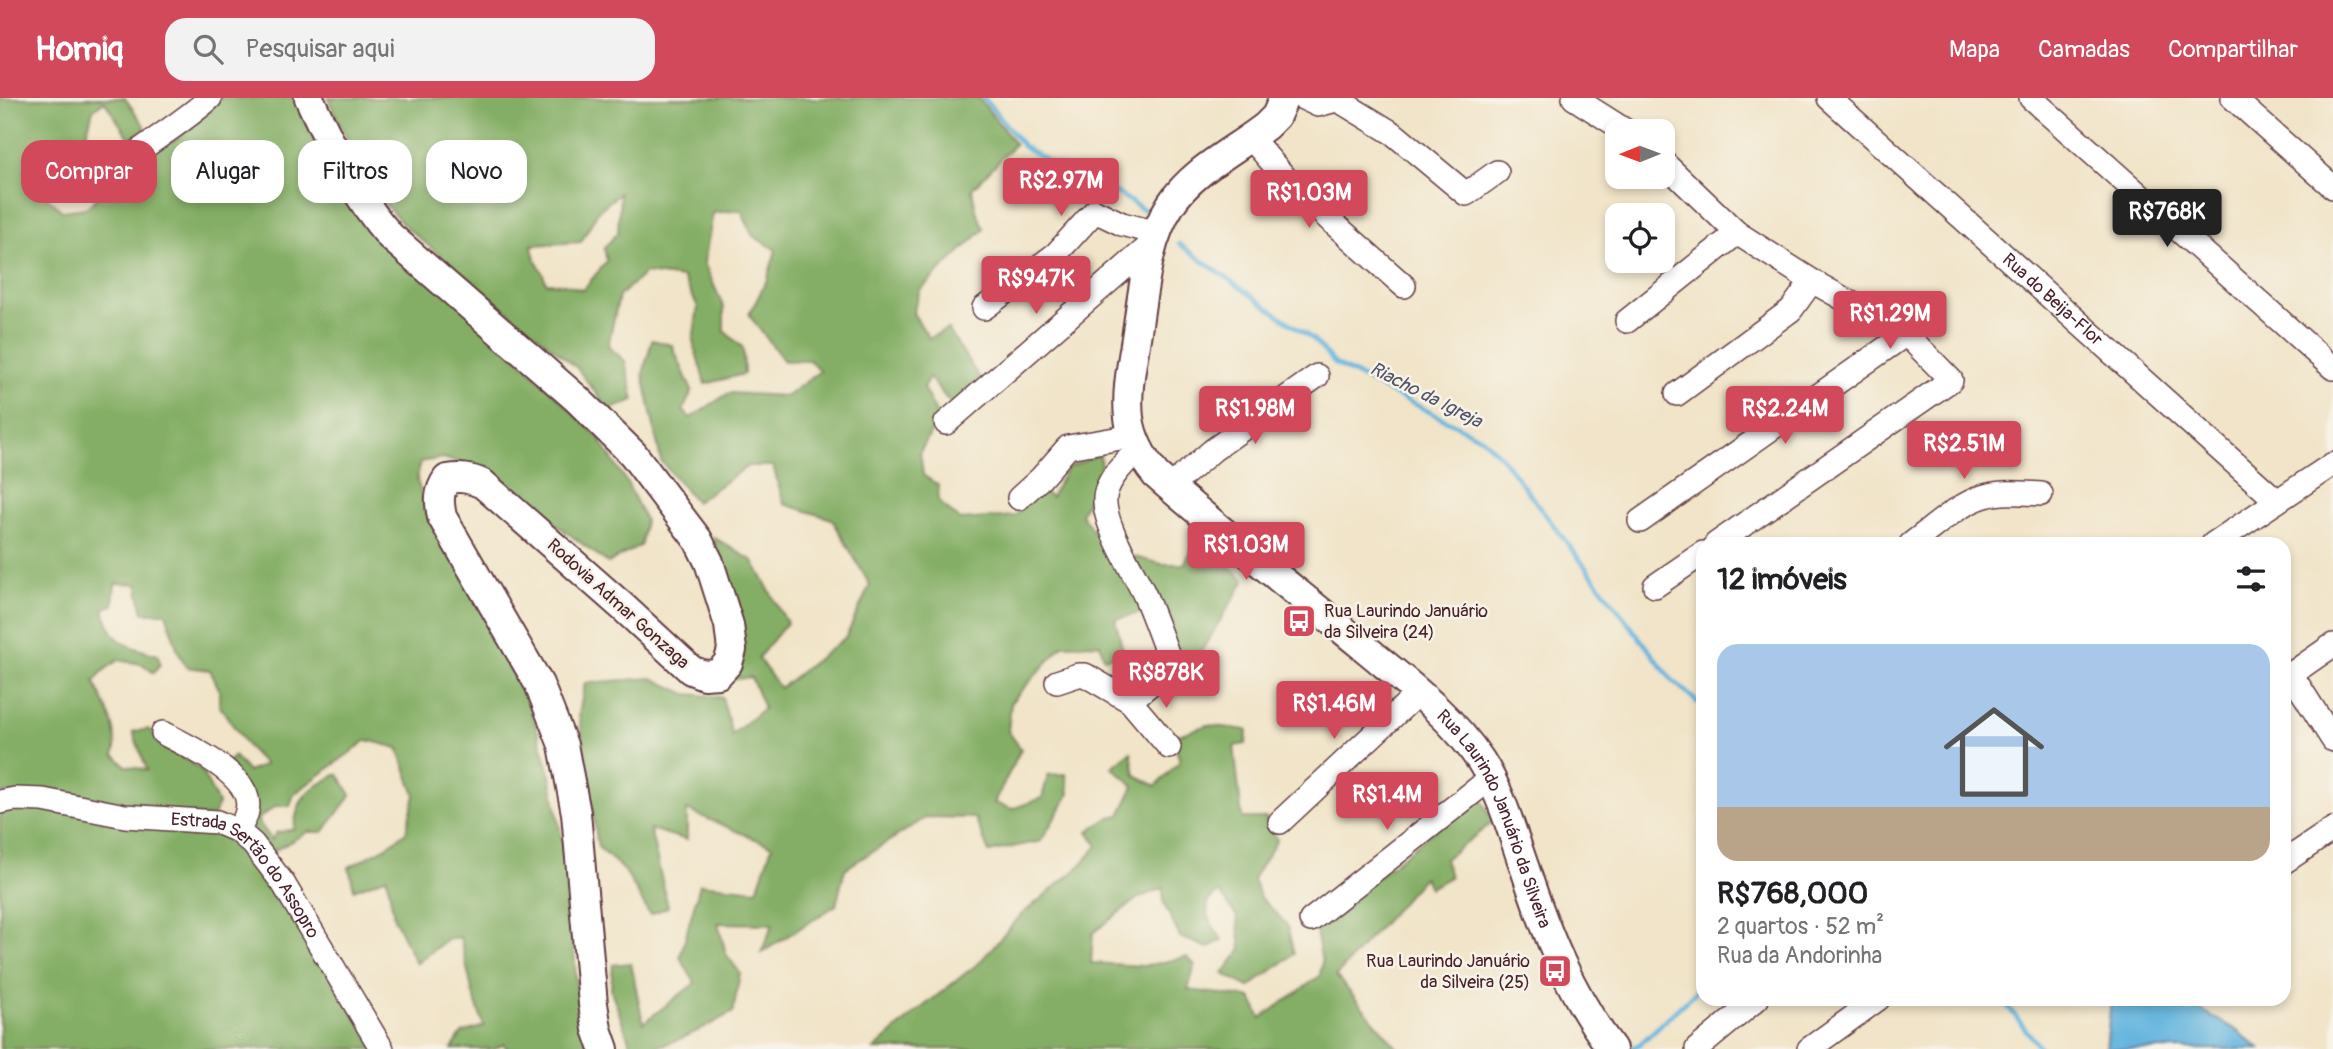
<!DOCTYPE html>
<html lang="pt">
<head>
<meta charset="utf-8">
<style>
	body { margin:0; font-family:Pangolin,sans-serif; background:#f2f2f2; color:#202124; height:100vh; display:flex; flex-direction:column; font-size:26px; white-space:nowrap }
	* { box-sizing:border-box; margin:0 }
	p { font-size:23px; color:#757577 }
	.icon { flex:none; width:38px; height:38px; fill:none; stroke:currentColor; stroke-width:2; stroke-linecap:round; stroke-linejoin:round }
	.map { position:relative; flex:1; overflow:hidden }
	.drawer { position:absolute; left:1696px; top:439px; width:595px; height:469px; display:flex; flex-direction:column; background:#fff; border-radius:21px; box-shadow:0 4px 10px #0003 }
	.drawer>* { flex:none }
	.hud { position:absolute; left:21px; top:42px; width:665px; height:63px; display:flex; gap:14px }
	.needle { width:46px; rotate:269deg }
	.buttons { position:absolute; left:1605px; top:21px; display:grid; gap:14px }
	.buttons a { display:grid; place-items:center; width:70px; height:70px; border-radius:14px; background:#fff; box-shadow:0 4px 10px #0003; font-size:35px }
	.price { position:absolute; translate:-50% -60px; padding:0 16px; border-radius:7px; background:#d1495b; color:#fff; font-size:23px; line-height:46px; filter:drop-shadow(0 2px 4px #0008) }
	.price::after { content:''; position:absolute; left:50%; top:42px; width:21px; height:16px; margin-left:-10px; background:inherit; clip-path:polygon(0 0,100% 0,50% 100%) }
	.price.selected { background:#222; color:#fff }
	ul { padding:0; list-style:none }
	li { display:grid; align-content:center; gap:14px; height:371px; padding:0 21px }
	li span { display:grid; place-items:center; height:217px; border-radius:21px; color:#555 }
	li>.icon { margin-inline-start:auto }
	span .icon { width:126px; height:126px; fill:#fffc; stroke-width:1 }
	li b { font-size:30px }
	h2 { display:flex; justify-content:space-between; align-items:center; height:84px; padding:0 21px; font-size:30px }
	.tag { padding:0 24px; border-radius:21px; background:#fff; box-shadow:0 4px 10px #0003; font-size:24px; line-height:63px }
	.tag.selected { background:#d1495b; color:#fff }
	header { display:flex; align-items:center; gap:42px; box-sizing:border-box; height:98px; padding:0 35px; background:#d1495b; color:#fff }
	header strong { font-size:33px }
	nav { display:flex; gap:38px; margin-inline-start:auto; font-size:24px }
	.search { width:490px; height:63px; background:#f2f2f2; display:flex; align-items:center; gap:18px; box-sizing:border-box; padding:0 24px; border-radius:21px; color:#757577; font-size:26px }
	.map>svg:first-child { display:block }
	.forest { fill:#84ae65; stroke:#676648; stroke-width:2; fill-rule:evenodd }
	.water { fill:#65b5df; stroke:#586a85; stroke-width:2 }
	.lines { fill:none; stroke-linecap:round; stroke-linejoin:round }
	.stream { stroke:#65b5df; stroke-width:4.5 }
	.minor-casing { stroke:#633d43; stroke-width:26 }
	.major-casing { stroke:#633d43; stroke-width:32 }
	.minor { stroke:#fff; stroke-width:23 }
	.major { stroke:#fff; stroke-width:28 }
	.labels { text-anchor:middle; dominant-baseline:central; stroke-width:5; stroke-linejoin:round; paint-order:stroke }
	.street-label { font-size:18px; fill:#4a1f2b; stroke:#f7f3e8 }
	.poi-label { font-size:18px; fill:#4a1f2b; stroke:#f7f3e8; text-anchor:start }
	.water-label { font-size:19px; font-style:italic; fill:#53546a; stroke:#f7f3e8 }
</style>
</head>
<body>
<header>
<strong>Homiq</strong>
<div class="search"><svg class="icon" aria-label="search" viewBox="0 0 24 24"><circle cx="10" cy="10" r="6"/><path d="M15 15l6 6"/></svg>Pesquisar aqui</div>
<nav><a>Mapa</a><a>Camadas</a><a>Compartilhar</a></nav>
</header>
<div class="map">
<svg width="2333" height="951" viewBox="0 0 2333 951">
	<rect width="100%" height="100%" fill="#f7f3e8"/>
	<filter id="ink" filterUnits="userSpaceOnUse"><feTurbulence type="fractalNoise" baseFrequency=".0143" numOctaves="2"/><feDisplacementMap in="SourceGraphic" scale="14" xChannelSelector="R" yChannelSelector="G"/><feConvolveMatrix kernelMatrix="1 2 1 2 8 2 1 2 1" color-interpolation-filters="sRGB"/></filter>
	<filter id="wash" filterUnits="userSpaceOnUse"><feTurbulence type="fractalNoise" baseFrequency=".00686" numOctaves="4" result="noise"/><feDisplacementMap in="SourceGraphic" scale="28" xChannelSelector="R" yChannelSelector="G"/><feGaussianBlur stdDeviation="1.57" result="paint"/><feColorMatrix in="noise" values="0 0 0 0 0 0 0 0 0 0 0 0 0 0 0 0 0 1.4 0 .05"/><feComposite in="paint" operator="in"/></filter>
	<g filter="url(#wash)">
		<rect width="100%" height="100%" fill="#f1e4c8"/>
		<!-- forest -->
		<g class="forest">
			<path d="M 0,0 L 125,0 L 146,30 L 130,41 L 104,3 L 93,12 L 83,48 L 101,64 L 102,78 L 79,77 L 62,62 L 25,72 L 29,91 L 45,97 L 62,113 L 86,110 L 107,91 L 131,79 L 152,52 L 175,42 L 211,12 L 220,0 L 299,0 L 349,95 L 598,339 L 627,385 L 645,422 L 641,447 L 608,465 L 483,372 L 443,360 L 420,364 L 417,382 L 428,417 L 465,480 L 530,608 L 549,672 L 570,785 L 576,883 L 589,951 L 507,951 L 504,946 L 494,951 L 452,951 L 462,935 L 484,928 L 473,896 L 460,839 L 446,842 L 416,866 L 394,820 L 387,779 L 354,792 L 349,769 L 385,750 L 406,734 L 415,697 L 398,650 L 367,642 L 294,696 L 290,708 L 276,708 L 257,722 L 272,742 L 276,735 L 294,731 C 298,695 309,692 338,676 L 351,697 L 323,734 L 308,734 L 272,754 L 248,724 L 226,666 L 234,658 L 248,674 L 265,667 L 248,649 L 219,607 L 219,591 L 210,572 L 186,569 L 178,553 L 166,515 L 143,515 L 137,486 L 115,485 L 113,507 L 103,511 C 113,547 125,547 158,557 L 160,566 L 154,575 L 142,566 L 118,562 L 102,574 L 94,584 C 105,607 120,631 114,657 L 126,668 L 147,672 L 133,634 L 148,631 L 175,655 L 201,672 L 218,705 L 214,719 L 0,695 Z"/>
			<path d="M 328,0 L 510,0 L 523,5 L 543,0 L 979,0 L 1015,46 L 972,91 L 976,112 L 984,131 L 920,192 L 913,215 L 929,240 L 948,231 L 980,281 L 951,306 L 929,279 L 923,290 L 939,320 L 920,354 L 923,377 L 938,387 L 939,404 L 960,422 L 1015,418 L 1036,389 L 1051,399 L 1067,370 L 1100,356 L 1101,373 L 1081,416 L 1107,452 L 1162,466 L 1184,466 L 1198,441 L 1245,482 L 1196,562 L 1160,555 L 1145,514 L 1115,521 L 1124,556 L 1104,560 L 1100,546 L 1063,547 L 1011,604 L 1008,633 L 1021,651 L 994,705 L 1012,711 L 1042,700 L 1048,677 L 1066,676 L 1069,696 L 1041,743 L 989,754 L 975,720 L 927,719 L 845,771 L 836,807 L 761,855 L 773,826 L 718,825 L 726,856 L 740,875 L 733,914 C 699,932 671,951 632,951 L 611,892 L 613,867 L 631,865 L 643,925 L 695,885 L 680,859 L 700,786 L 757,792 L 772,748 L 687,712 L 687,742 L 650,731 L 668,809 L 650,817 L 625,773 L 598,749 L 579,616 L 585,585 L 652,580 L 686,596 L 722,599 L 732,637 L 764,610 L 751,579 L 723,583 L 741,536 L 713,439 L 753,463 L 787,525 L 758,560 L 780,590 L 846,539 L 870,487 L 832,421 L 784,406 L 773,368 L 748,368 L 696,404 L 661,363 L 643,276 L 652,242 L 672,247 L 692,293 L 683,312 L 690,320 L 729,295 L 787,298 L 820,273 L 809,262 L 784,263 L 749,217 L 767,182 L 776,152 L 753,138 L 741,112 L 713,115 L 704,165 L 724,210 L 724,233 L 743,250 L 744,276 L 705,286 L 693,243 L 698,209 L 683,180 L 645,175 L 619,198 L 608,248 L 625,263 L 634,302 L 609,312 L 576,269 L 407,130 L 369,89 ZM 620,95 L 618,134 L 604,150 L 607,163 L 583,192 L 564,186 L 546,185 C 543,171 532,161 532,147 L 581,144 L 598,113 Z"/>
			<polygon points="1207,627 1247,632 1246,646 1234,648 1242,720 1266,720 1277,742 1253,781 1260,799 1287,827 1294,856 1249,889 1223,876 1241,851 1237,819 1219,794 1208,803 1207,818 1222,842 1208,850 1180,839 1164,806 1163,790 1138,800 1093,835 1091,865 1144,868 1187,859 1195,867 1188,892 1251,900 1261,920 1320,878 1322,864 1315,829 1479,697 1493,724 1445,761 1450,779 1429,790 1424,779 1336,878 1398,951 874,951 915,915 980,864 1021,817 1078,770 1098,748 1088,733 1110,719 1120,717 1134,688 1112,669 1131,654 1135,677 1156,688 1180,663 1172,639"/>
			<polygon points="14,708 216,732 240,744 271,783 375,951 0,951 0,711"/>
		</g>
		<!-- water -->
		<polygon class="water" points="2111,901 2186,901 2206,915 2236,932 2260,951 2106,951"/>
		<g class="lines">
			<!-- stream -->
			<g class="stream">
				<polyline points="984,0 1023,48 1050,64 1092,79 1144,112"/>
				<polyline points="1179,146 1314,242 1335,266 1483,341 1502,360 1672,582 1703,609"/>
				<polyline points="2002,901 2041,951"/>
				<polyline points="1629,951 1640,946 1703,887"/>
			</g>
		</g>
	</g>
	<g filter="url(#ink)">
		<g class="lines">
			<!-- minor casing -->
			<g class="minor-casing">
				<g id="minor">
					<polyline points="1303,0 1318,7 1344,0"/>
					<polyline points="1574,0 1626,33"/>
					<path id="s1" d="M 1829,0 L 2277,403"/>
					<polyline points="2031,0 2333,270"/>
					<polyline points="2233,0 2333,89"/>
					<polyline points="1338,2 1394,36 1466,96 1497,74"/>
					<polyline points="1251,40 1295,91 1404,188"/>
					<polyline points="1662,63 1737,135 1812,183 1906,236 1951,282 1716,446"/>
					<path d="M 112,74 C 143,47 179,28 210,0"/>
					<polyline points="984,210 1056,156 1095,113 1122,126 1157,135"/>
					<polyline points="1627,223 1737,135"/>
					<polyline points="1677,296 1791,212 1812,183"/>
					<polyline points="946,325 1155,143"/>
					<polyline points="1170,389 1213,352 1317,278"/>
					<polyline points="1019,400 1041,380 1068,349 1133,338"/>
					<polyline points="1640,423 1906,236"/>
					<path d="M 1911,446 C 1933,430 1958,406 1985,398 C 2003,393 2022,395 2041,396"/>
					<polyline points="2213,446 2333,366"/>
					<polyline points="1655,488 1703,455"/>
					<polyline points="2291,576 2333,642"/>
					<polyline points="2284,581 2333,547"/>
					<path d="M 1057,584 L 1078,577 L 1085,577 L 1130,603 L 1172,568 C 1163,545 1155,521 1145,498 C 1134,473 1098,420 1106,394 C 1111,377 1126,364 1138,351"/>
					<polyline points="1130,603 1169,649"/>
					<path d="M 163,635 C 187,648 256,678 247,713 C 246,720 241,727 238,733"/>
					<path id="s2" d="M 0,704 L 15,701 L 43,702 L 125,718 L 217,724 L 238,733 L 253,746 L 283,785 L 382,951"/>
					<polyline points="1280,724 1418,595"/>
					<polyline points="2284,764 2333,731"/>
					<polyline points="1311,822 1491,680"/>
					<polyline points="1697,951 1757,901"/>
					<polyline points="1809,951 1878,901"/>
				</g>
			</g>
			<!-- major casing -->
			<g class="major-casing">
				<g id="major">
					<path d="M 309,0 C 332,49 354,97 390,138 L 577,301 L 633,356 L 698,442 L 709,464 L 729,527 L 732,552 L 728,565 L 718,576 L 704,577 L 691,572 L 624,510 L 483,386 C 470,380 461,379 447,381 C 438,394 439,404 442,419 L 539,586 L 563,647 L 576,715 L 593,906 L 597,931 L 604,951"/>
					<path id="s3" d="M 1284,0 L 1276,18 L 1266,28 C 1234,53 1193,72 1171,106 C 1146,144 1143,196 1136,240 C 1132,266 1126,293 1129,320 C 1132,342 1142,360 1156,377 C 1222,435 1292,490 1360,546 C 1403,582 1450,616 1481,663 C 1502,696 1512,735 1525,771 C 1546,835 1571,897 1612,951"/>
				</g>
			</g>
			<!-- minor -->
			<use href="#minor" class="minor"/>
			<!-- major -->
			<use href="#major" class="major"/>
		</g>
	</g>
	<!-- icons -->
	<defs>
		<g id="bus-square" transform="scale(1.75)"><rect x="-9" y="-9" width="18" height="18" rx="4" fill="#d1495b" stroke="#f7f3e8"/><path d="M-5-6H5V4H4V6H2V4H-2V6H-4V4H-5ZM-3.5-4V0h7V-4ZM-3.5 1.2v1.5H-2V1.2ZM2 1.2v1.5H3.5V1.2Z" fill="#fff"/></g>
	</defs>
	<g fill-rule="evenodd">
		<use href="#bus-square" x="1299" y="523"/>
		<use href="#bus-square" x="1555" y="873"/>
	</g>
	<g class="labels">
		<!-- street labels -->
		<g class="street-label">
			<text stroke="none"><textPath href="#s1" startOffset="301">Rua do Beija-Flor</textPath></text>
			<text transform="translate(618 506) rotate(42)">Rodovia Admar Gonzaga</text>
			<text stroke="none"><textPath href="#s3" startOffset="933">Rua Laurindo Januário da Silveira</textPath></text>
			<text stroke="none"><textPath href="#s2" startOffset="273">Estrada Sertão do Assopro</textPath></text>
		</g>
		<!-- poi labels -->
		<g class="poi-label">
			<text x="1324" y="513">Rua Laurindo Januário<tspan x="1324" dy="21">da Silveira (24)</tspan></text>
			<text x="1530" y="863" text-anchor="end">Rua Laurindo Januário<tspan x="1530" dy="21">da Silveira (25)</tspan></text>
		</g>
		<!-- water labels -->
		<g class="water-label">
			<text transform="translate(1426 297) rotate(27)">Riacho da Igreja</text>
		</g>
	</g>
</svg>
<div class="buttons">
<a><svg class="needle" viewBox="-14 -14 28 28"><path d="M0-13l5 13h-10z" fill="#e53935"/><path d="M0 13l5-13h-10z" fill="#757577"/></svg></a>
<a><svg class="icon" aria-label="locate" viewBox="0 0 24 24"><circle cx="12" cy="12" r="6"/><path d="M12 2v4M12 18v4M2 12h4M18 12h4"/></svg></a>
</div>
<b class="price" style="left:1061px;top:120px">R$2.97M</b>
<b class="price" style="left:1309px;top:132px">R$1.03M</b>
<b class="price selected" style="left:2167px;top:151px">R$768K</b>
<b class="price" style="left:1036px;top:218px">R$947K</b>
<b class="price" style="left:1890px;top:253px">R$1.29M</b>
<b class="price" style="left:1255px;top:348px">R$1.98M</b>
<b class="price" style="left:1785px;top:348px">R$2.24M</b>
<b class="price" style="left:1964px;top:383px">R$2.51M</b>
<b class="price" style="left:1246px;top:484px">R$1.03M</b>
<b class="price" style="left:1166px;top:612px">R$878K</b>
<b class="price" style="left:1334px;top:643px">R$1.46M</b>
<b class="price" style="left:1387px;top:734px">R$1.4M</b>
<div class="hud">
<a class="tag selected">Comprar</a>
<a class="tag">Alugar</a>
<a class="tag">Filtros</a>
<a class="tag">Novo</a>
</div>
<section class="drawer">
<h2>12 imóveis<svg class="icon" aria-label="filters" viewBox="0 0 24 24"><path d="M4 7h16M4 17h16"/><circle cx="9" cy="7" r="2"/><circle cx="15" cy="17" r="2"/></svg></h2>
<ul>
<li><span style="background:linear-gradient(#a9c7e8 75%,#b9a48a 0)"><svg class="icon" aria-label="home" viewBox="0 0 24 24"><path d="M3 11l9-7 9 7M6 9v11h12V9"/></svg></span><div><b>R$768,000</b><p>2 quartos · 52 m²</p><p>Rua da Andorinha</p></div></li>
</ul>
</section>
</div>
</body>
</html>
